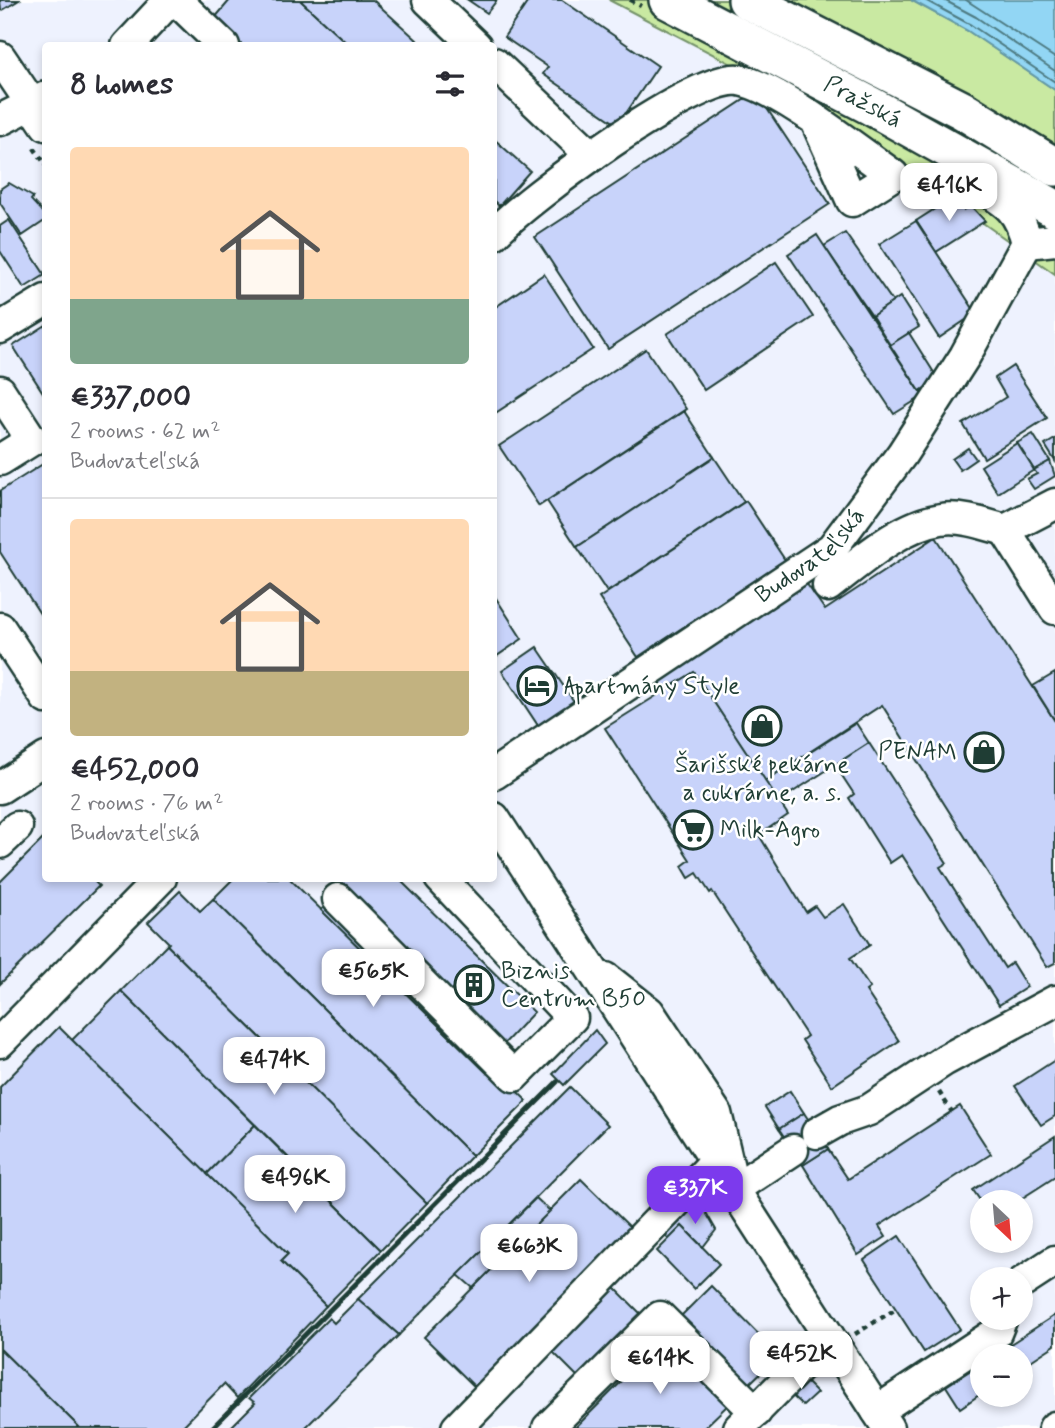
<!DOCTYPE html>
<html lang="en">
<head>
<meta charset="utf-8">
<style>
	body { margin:0; font-family:Mynerve,sans-serif; background:#f7f7f7; color:#2b2b33; height:100vh; display:flex; flex-direction:column; font-size:26px; white-space:nowrap }
	* { box-sizing:border-box; margin:0 }
	p { font-size:23px; color:#7c7c81 }
	.icon { flex:none; width:38px; height:38px; fill:none; stroke:currentColor; stroke-width:2; stroke-linecap:round; stroke-linejoin:round }
	.map { position:relative; flex:1; overflow:hidden }
	.panel { position:absolute; left:42px; top:42px; width:455px; height:840px; display:flex; flex-direction:column; background:#fff; border-radius:7px; box-shadow:0 4px 10px #0003 }
	.panel>* { flex:none }
	.needle { width:46px; rotate:154deg }
	.fabs { position:absolute; left:970px; top:1190px; display:grid; gap:14px }
	.fabs a { display:grid; place-items:center; width:63px; height:63px; border-radius:50%; background:#fff; box-shadow:0 4px 10px #0003; font-size:35px }
	.price { position:absolute; translate:-50% -60px; padding:0 16px; border-radius:14px; background:#fff; color:#222; font-size:23px; line-height:46px; filter:drop-shadow(0 2px 4px #0008) }
	.price::after { content:''; position:absolute; left:50%; top:42px; width:21px; height:16px; margin-left:-10px; background:inherit; clip-path:polygon(0 0,100% 0,50% 100%) }
	.price.on { background:#7c3aed; color:#fff }
	ul { padding:0; list-style:none }
	li { display:grid; align-content:center; gap:14px; height:371px; padding:0 28px }
	li+li { border-top:2px solid #e1e1e2 }
	li span { display:grid; place-items:center; height:217px; border-radius:7px; color:#555 }
	li>.icon { margin-inline-start:auto }
	span .icon { width:126px; height:126px; fill:#fffc; stroke-width:1 }
	li b { font-size:30px }
	h2 { display:flex; justify-content:space-between; align-items:center; height:84px; padding:0 28px; font-size:30px }
	.map>svg:first-child { display:block }
	.built { fill:#eef2fe; fill-rule:evenodd }
	.green { fill:#c9e9a2; stroke:#74936b; stroke-width:2 }
	.water { fill:#92d6f4; stroke:#6499a7; stroke-width:2 }
	.lines { fill:none; stroke-linecap:round; stroke-linejoin:round }
	.shore { stroke:#4d7a81; stroke-width:2 }
	.building { fill:#c8d3fa; stroke:#1f3d34; stroke-width:2 }
	.minor-casing { stroke:#1f3d34; stroke-width:35 }
	.major-casing { stroke:#1f3d34; stroke-width:42 }
	.path { stroke:#1f3d34; stroke-width:4.5; stroke-dasharray:5 5; stroke-linecap:butt }
	.minor { stroke:#fff; stroke-width:30 }
	.major { stroke:#fff; stroke-width:37 }
	.rail { stroke:#1f3d34; stroke-width:5 }
	.labels { text-anchor:middle; dominant-baseline:central; stroke-width:5; stroke-linejoin:round; paint-order:stroke }
	.street-label { font-size:24px; fill:#1f3d34; stroke:#fff }
	.poi-label { font-size:24px; fill:#1f3d34; stroke:#fff; text-anchor:start }
</style>
</head>
<body>
<div class="map">
<svg width="1055" height="1428" viewBox="0 0 1055 1428">
	<rect width="100%" height="100%" fill="#fff"/>
	<filter id="ink" filterUnits="userSpaceOnUse"><feTurbulence type="fractalNoise" baseFrequency=".0143" numOctaves="2"/><feDisplacementMap in="SourceGraphic" scale="14" xChannelSelector="R" yChannelSelector="G"/><feConvolveMatrix kernelMatrix="1 2 1 2 8 2 1 2 1" color-interpolation-filters="sRGB"/></filter>
	<g filter="url(#ink)">
		<!-- built -->
		<path class="built" d="M 0,0 L 609,0 L 835,118 L 1055,274 L 1055,1428 L 0,1428 ZM 46,46 L 494,46 L 494,878 L 46,878 ZM 982,1202 L 1020,1202 L 1020,1241 L 982,1241 ZM 982,1279 L 1020,1279 L 1020,1318 L 982,1318 ZM 982,1356 L 1020,1356 L 1020,1395 L 982,1395 Z"/>
		<!-- green -->
		<polygon class="green" points="609,0 911,0 968,31 1055,90 1055,274 835,118"/>
		<!-- water -->
		<polygon class="water" points="911,0 1055,0 1055,90 968,31"/>
		<g class="lines">
			<!-- shore -->
			<g class="shore">
				<polyline points="925,0 971,25 1055,82"/>
				<polyline points="944,0 976,17 1055,71"/>
				<polyline points="966,0 1055,58"/>
			</g>
		</g>
		<!-- building -->
		<g class="building">
			<polygon points="0,0 19,0 1,11"/>
			<polygon points="230,0 300,0 350,46 243,46 214,19"/>
			<polygon points="300,0 373,0 417,40 411,46 350,46"/>
			<polygon points="468,0 497,0 487,13"/>
			<polygon points="529,0 562,0 658,66 618,125 543,74 548,67 504,37"/>
			<polygon points="756,92 830,204 608,349 535,237"/>
			<polygon points="494,139 530,171 499,206 494,201"/>
			<polygon points="9,183 33,197 31,200 46,216 46,220 22,236 0,203 0,189"/>
			<polygon points="955,196 964,210 971,206 985,221 936,252 916,221"/>
			<polygon points="9,220 45,275 24,288 0,251 0,226"/>
			<polygon points="916,221 976,313 939,338 879,244"/>
			<polygon points="845,233 893,302 872,316 824,246"/>
			<polygon points="817,235 923,396 894,414 788,254"/>
			<polygon points="776,262 813,317 704,390 667,334"/>
			<polygon points="544,274 593,349 494,414 494,308"/>
			<polygon points="900,297 919,327 890,345 872,316"/>
			<polygon points="46,325 46,397 13,346"/>
			<polygon points="909,333 938,379 920,391 890,345"/>
			<polygon points="646,349 686,409 539,506 499,446"/>
			<polygon points="1013,366 1047,418 984,458 963,424 1006,397 995,378"/>
			<polygon points="684,411 714,457 577,547 547,501"/>
			<polygon points="1033,434 1050,461 1034,470 1017,443"/>
			<polygon points="1055,439 1055,461 1045,445"/>
			<polygon points="1017,443 1034,470 998,493 981,466"/>
			<polygon points="968,448 976,459 960,470 952,459"/>
			<polygon points="714,457 744,502 607,592 577,547"/>
			<polygon points="1050,461 1055,476 1034,489 1027,479 1037,474 1034,470"/>
			<polygon points="46,462 46,623 0,552 0,491"/>
			<polygon points="746,501 785,560 638,657 599,598"/>
			<polygon points="936,537 1055,721 1055,963 1047,967 882,705 765,781 694,672 665,690 657,677 804,580 825,610"/>
			<polygon points="494,595 522,639 494,658"/>
			<polygon points="537,647 575,703 539,727 502,671"/>
			<polygon points="694,672 788,815 759,835 806,912 815,906 823,917 844,904 870,945 850,958 870,988 866,991 899,1041 832,1086 802,1040 807,1036 712,891 710,893 697,873 689,878 682,866 690,860 605,728"/>
			<polygon points="1055,673 1055,721 1033,686"/>
			<polygon points="856,723 869,743 779,801 765,781"/>
			<polygon points="869,743 947,863 940,867 1005,968 1012,963 1027,987 999,1005 902,855 890,863 849,798 854,794 835,765"/>
			<polygon points="46,836 46,878 91,878 99,886 0,984 0,882"/>
			<polygon points="234,878 289,878 487,1073 492,1067 527,1101 472,1156 213,899"/>
			<polygon points="334,878 398,878 534,1012 502,1046"/>
			<polygon points="180,891 200,911 213,899 472,1156 427,1203 167,945 169,943 148,922"/>
			<polygon points="328,903 492,1067 487,1073 321,910"/>
			<polygon points="167,945 427,1203 381,1250 121,991"/>
			<polygon points="121,991 255,1125 207,1174 72,1040"/>
			<polygon points="59,1027 288,1254 281,1261 326,1306 237,1398 224,1384 181,1428 80,1428 0,1349 0,1087"/>
			<polygon points="595,1030 605,1044 564,1085 553,1074"/>
			<polygon points="1055,1060 1055,1116 1041,1125 1015,1086"/>
			<polygon points="570,1087 608,1125 399,1335 358,1299"/>
			<polygon points="790,1091 804,1113 779,1129 765,1107"/>
			<polygon points="960,1106 991,1154 879,1226 886,1237 858,1255 803,1165 828,1149 848,1179"/>
			<polygon points="804,1113 828,1149 803,1165 779,1129"/>
			<polygon points="255,1125 381,1250 326,1306 281,1261 288,1254 207,1174"/>
			<polygon points="1055,1136 1055,1177 1016,1202 982,1203 973,1190"/>
			<polygon points="581,1179 635,1232 478,1390 424,1337"/>
			<polygon points="536,1198 550,1211 473,1288 458,1275"/>
			<polygon points="696,1205 704,1209 716,1230 703,1247 682,1226 669,1240 664,1234"/>
			<polygon points="682,1226 719,1264 694,1289 657,1251"/>
			<polygon points="899,1236 960,1329 924,1352 864,1260"/>
			<polygon points="612,1285 641,1314 578,1377 549,1348"/>
			<polygon points="711,1286 779,1355 749,1384 681,1316"/>
			<polygon points="358,1299 399,1335 305,1428 230,1428 255,1403 249,1398 329,1318 334,1323"/>
			<polygon points="1055,1315 1055,1345 1020,1368 1020,1356 992,1356"/>
			<polygon points="666,1337 731,1402 704,1428 575,1428"/>
			<polygon points="0,1349 80,1428 0,1428"/>
			<polygon points="982,1363 982,1393 960,1408 946,1386"/>
			<polygon points="800,1376 817,1393 803,1406 786,1390"/>
		</g>
		<g class="lines">
			<!-- minor casing -->
			<g class="minor-casing">
				<g id="minor">
					<polyline points="176,0 224,46"/>
					<polyline points="428,0 476,46"/>
					<polyline points="127,46 170,0"/>
					<polyline points="0,57 46,125"/>
					<polyline points="494,63 592,156"/>
					<polyline points="0,120 46,97"/>
					<path d="M 972,182 C 1003,201 1018,205 1027,243"/>
					<path d="M 494,234 C 525,200 697,73 739,80 C 777,86 858,151 893,175 L 852,201 L 817,123"/>
					<polyline points="1027,243 1055,240"/>
					<polyline points="0,328 46,300"/>
					<polyline points="0,391 32,440 0,460"/>
					<polyline points="1005,530 1055,609"/>
					<path d="M 828,586 C 860,562 900,525 941,519 C 962,516 984,524 1005,530 L 1055,504"/>
					<polyline points="0,628 46,698"/>
					<path id="s1" d="M 494,774 L 832,548 L 902,454 L 965,356 L 1027,243"/>
					<polyline points="0,788 46,758"/>
					<polyline points="494,818 888,1428"/>
					<polyline points="0,843 17,827"/>
					<polyline points="338,899 514,1076 572,1018 440,878"/>
					<polyline points="606,978 649,1012 716,1113 734,1189 793,1150"/>
					<polyline points="0,1042 161,878"/>
					<polyline points="817,1133 840,1120 869,1110 945,1060 1055,1001"/>
					<polyline points="1020,1284 1055,1261"/>
					<polyline points="877,1411 996,1333 1002,1318"/>
					<polyline points="457,1428 716,1161"/>
					<polyline points="548,1428 660,1317 756,1412"/>
					<polyline points="739,1428 829,1337"/>
					<polyline points="1054,1428 1055,1427"/>
				</g>
			</g>
			<!-- major casing -->
			<g class="major-casing">
				<g id="major">
					<path id="s2" d="M 668,0 L 871,106 L 1055,209"/>
					<polyline points="747,0 962,110 1055,167"/>
				</g>
			</g>
			<!-- path -->
			<g class="path">
				<polyline points="630,0 641,6"/>
				<polyline points="34,148 46,165"/>
				<polyline points="939,1092 952,1112"/>
				<polyline points="855,1334 896,1309"/>
			</g>
			<!-- minor -->
			<use href="#minor" class="minor"/>
			<!-- major -->
			<use href="#major" class="major"/>
			<!-- rail -->
			<polyline class="rail" points="212,1428 557,1082"/>
		</g>
	</g>
	<!-- icons -->
	<defs>
		<g id="hotel-ring" transform="scale(2.0125)"><circle r="9.5" fill="#fff" stroke="#1f3d34" stroke-width="1.5"/><path d="M-6-4.5h1.5V1H6V5H4.5V3h-9V5H-6ZM-4 0a1.8 1.8 0 1 1 3.6 0ZM.5 0V-2.5h3Q6-2.5 6 0Z" fill="#1f3d34"/></g>
		<g id="shop-ring" transform="scale(2.0125)"><circle r="9.5" fill="#fff" stroke="#1f3d34" stroke-width="1.5"/><path d="M-5-2.5h2.3a2.7 3.5 0 0 1 5.4 0H5L5.5 6h-11ZM-1.5-2.5h3a1.5 2.3 0 0 0-3 0Z" fill="#1f3d34"/></g>
		<g id="supermarket-ring" transform="scale(2.0125)"><circle r="9.5" fill="#fff" stroke="#1f3d34" stroke-width="1.5"/><path d="M-6-5.5h2.5l.6 2H6L4.5 2H-2.5L-4.4-4H-6ZM-1.5 3.2a1.3 1.3 0 1 0 .1 0ZM3 3.2a1.3 1.3 0 1 0 .1 0Z" fill="#1f3d34"/></g>
		<g id="building-ring" transform="scale(2.0125)"><circle r="9.5" fill="#fff" stroke="#1f3d34" stroke-width="1.5"/><path d="M-4-6H4V6H1V3H-1V6H-4ZM-2.5-4.3h1.7v1.8h-1.7ZM.8-4.3h1.7v1.8H.8ZM-2.5-1h1.7V.8h-1.7ZM.8-1h1.7V.8H.8Z" fill="#1f3d34"/></g>
	</defs>
	<g fill-rule="evenodd">
		<use href="#hotel-ring" x="537" y="686"/>
		<use href="#shop-ring" x="762" y="726"/>
		<use href="#shop-ring" x="984" y="752"/>
		<use href="#supermarket-ring" x="693" y="830"/>
		<use href="#building-ring" x="474" y="985"/>
	</g>
	<g class="labels">
		<!-- street labels -->
		<g class="street-label">
			<text stroke="none"><textPath href="#s2" startOffset="220">Pražská</textPath></text>
			<text stroke="none"><textPath href="#s1" startOffset="385">Budovateľská</textPath></text>
		</g>
		<!-- poi labels -->
		<g class="poi-label">
			<text x="564" y="686">Apartmány Style</text>
			<text x="957" y="752" text-anchor="end">PENAM</text>
			<text x="762" y="765" text-anchor="middle">Šarišské pekárne<tspan x="762" dy="28">a cukrárne, a. s.</tspan></text>
			<text x="720" y="830">Milk-Agro</text>
			<text x="501" y="971">Biznis<tspan x="501" dy="28">Centrum B50</tspan></text>
		</g>
	</g>
</svg>
<div class="fabs">
<a><svg class="needle" viewBox="-14 -14 28 28"><path d="M0-13l5 13h-10z" fill="#e53935"/><path d="M0 13l5-13h-10z" fill="#7c7c81"/></svg></a>
<a>+</a>
<a>−</a>
</div>
<b class="price" style="left:949px;top:223px">€416K</b>
<b class="price" style="left:373px;top:1009px">€565K</b>
<b class="price" style="left:274px;top:1097px">€474K</b>
<b class="price" style="left:295px;top:1215px">€496K</b>
<b class="price on" style="left:695px;top:1226px">€337K</b>
<b class="price" style="left:529px;top:1284px">€663K</b>
<b class="price" style="left:801px;top:1391px">€452K</b>
<b class="price" style="left:660px;top:1396px">€614K</b>
<section class="panel">
<h2>8 homes<svg class="icon" aria-label="filters" viewBox="0 0 24 24"><path d="M4 7h16M4 17h16"/><circle cx="9" cy="7" r="2"/><circle cx="15" cy="17" r="2"/></svg></h2>
<ul>
<li><span style="background:linear-gradient(#ffd9b3 70%,#7fa58c 0)"><svg class="icon" aria-label="home" viewBox="0 0 24 24"><path d="M3 11l9-7 9 7M6 9v11h12V9"/></svg></span><div><b>€337,000</b><p>2 rooms · 62 m²</p><p>Budovateľská</p></div></li>
<li><span style="background:linear-gradient(#ffd9b3 70%,#c2b280 0)"><svg class="icon" aria-label="home" viewBox="0 0 24 24"><path d="M3 11l9-7 9 7M6 9v11h12V9"/></svg></span><div><b>€452,000</b><p>2 rooms · 76 m²</p><p>Budovateľská</p></div></li>
</ul>
</section>
</div>
</body>
</html>
